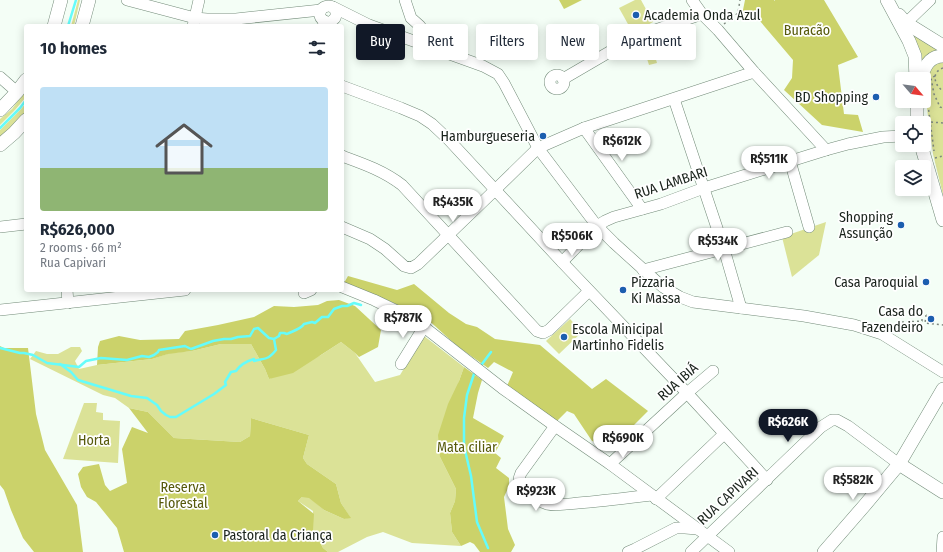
<!DOCTYPE html>
<html lang="en">
<head>
<meta charset="utf-8">
<style>
	body { margin:0; font-family:"Fira Sans Condensed",sans-serif; background:#f6f6f7; color:#1f2937; height:100vh; display:flex; flex-direction:column; font-size:15px; white-space:nowrap }
	* { box-sizing:border-box; margin:0 }
	p { font-size:13px; color:#747a83 }
	.icon { flex:none; width:22px; height:22px; fill:none; stroke:currentColor; stroke-width:2; stroke-linecap:round; stroke-linejoin:round }
	.map { position:relative; flex:1; overflow:hidden }
	.drawer { position:absolute; left:24px; top:24px; width:320px; height:268px; display:flex; flex-direction:column; background:#fff; border-radius:4px; box-shadow:0 2px 10px #0003 }
	.drawer>* { flex:none }
	.top-card { position:absolute; left:356px; top:24px; width:380px; height:36px; display:flex; gap:8px }
	.needle { width:26px; rotate:118deg }
	.buttons { position:absolute; left:895px; top:72px; display:grid; gap:8px }
	.buttons a { display:grid; place-items:center; width:36px; height:36px; border-radius:4px; background:#fff; box-shadow:0 2px 10px #0003; font-size:20px }
	.price { position:absolute; translate:-50% -34px; padding:0 9px; border-radius:14px; background:#fff; color:#222; font-size:13px; line-height:26px; filter:drop-shadow(0 1px 2px #0008) }
	.price::after { content:''; position:absolute; left:50%; top:24px; width:12px; height:9px; margin-left:-6px; background:inherit; clip-path:polygon(0 0,100% 0,50% 100%) }
	.price.selected { background:#111827; color:#fff }
	ul { padding:0; list-style:none }
	li { display:grid; align-content:center; gap:8px; height:212px; padding:0 16px }
	li+li { border-top:1px solid #e0e1e3 }
	li span { display:grid; place-items:center; height:124px; border-radius:4px; color:#555 }
	li>.icon { margin-inline-start:auto }
	span .icon { width:72px; height:72px; fill:#fffc; stroke-width:1 }
	li b { font-size:17px }
	h2 { display:flex; justify-content:space-between; align-items:center; height:48px; padding:0 16px; font-size:17px }
	.chip { padding:0 14px; border-radius:4px; background:#fff; box-shadow:0 2px 10px #0003; font-size:14px; line-height:36px }
	.chip.selected { background:#111827; color:#fff }
	.map>svg:first-child { display:block }
	.green { fill:#dbe297 }
	.forest { fill:#cbd26a }
	.lines { fill:none; stroke-linecap:round; stroke-linejoin:round }
	.stream { stroke:#65fcfb; stroke-width:2.5 }
	.minor-casing { stroke:#738b79; stroke-width:12 }
	.major-casing { stroke:#738b79; stroke-width:14 }
	.path { stroke:#7f8981; stroke-width:1.5; stroke-dasharray:2 3; stroke-linecap:butt }
	.minor { stroke:#fff; stroke-width:11 }
	.major { stroke:#fff; stroke-width:13 }
	.poi-dot { fill:#1c5eaf; stroke:#fff; stroke-width:1.5 }
	.labels { text-anchor:middle; dominant-baseline:central; stroke-width:3.5; stroke-linejoin:round; paint-order:stroke }
	.poi-label { font-size:14px; fill:#1a231c; stroke:#fff; text-anchor:end }
	.park-label { font-size:14px; fill:#575a0c; stroke:#fff }
	.street-label { font-size:14px; fill:#1a231c; stroke:#fff }
</style>
</head>
<body>
<div class="map">
<svg width="943" height="552" viewBox="0 0 943 552">
	<rect width="100%" height="100%" fill="#f4fef6"/>
	<!-- green -->
	<g class="green">
		<polygon points="78,0 80,0 74,26 71,26"/>
		<polygon points="635,0 641,0 653,22 633,33 619,8"/>
		<polygon points="908,29 939,51 923,65"/>
		<polygon points="491,33 506,35 495,58 488,57"/>
		<polygon points="652,46 657,63 649,65 644,49"/>
		<polygon points="943,58 943,195 933,154 925,93 926,78 928,67"/>
		<polygon points="26,90 26,97 15,110 0,125 0,119 12,109"/>
		<polygon points="26,103 26,112 10,129 0,137 0,130 21,109"/>
		<polygon points="826,222 819,255 792,277 782,237"/>
		<polygon points="570,319 582,332 559,354 546,341"/>
		<polygon points="424,336 464,367 459,381 440,457 456,489 455,501 450,513 452,532 461,546 412,543 383,532 367,537 338,552 328,552 323,548 313,530 313,511 298,501 302,497 309,497 324,510 344,519 350,517 341,503 336,484 307,464 303,458 309,435 251,418 250,436 240,442 174,438 148,412 129,408 115,398 103,395 30,359 36,351 47,354 58,354 71,347 80,347 82,351 75,361 79,369 97,365 152,359 170,353 192,351 221,344 251,344 265,369 269,379 321,355 341,342 355,353 375,382 400,375"/>
		<polygon points="84,403 97,403 96,412 103,413 103,420 120,421 118,463 63,459"/>
	</g>
	<!-- forest -->
	<g class="forest">
		<polygon points="559,0 582,0 564,9"/>
		<polygon points="745,0 774,0 775,1 775,0 824,0 858,57 838,65 844,114 858,115 863,132 822,125 784,90 792,78 793,60 754,14 742,15"/>
		<polygon points="348,276 397,290 414,284 449,313 466,324 477,327 495,339 540,345 592,389 606,379 648,411 612,447 592,441 574,414 567,411 557,421 507,386 513,372 494,362 488,368 457,346 425,317 387,300 344,283"/>
		<polygon points="339,300 355,306 381,330 378,347 359,357 355,353 341,342 293,373 269,379 265,369 251,344 221,344 192,351 168,354 152,359 97,365 98,347 100,341 119,336 140,340 179,339 185,331 218,325 254,317 274,306 294,307 318,305 327,301"/>
		<polygon points="0,346 4,348 28,348 36,414 45,450 77,505 83,552 34,552 23,538 11,510 4,490 0,485"/>
		<polygon points="464,367 482,380 478,393 473,418 504,436 495,453 501,458 496,468 509,478 509,486 504,497 508,529 515,545 511,552 480,552 474,544 470,542 461,546 452,532 450,513 455,501 456,489 440,457 438,435 448,404 459,381"/>
		<polygon points="129,408 148,412 174,438 240,442 250,436 251,418 309,435 303,458 307,464 336,484 341,503 351,518 344,519 324,510 309,498 302,497 298,501 314,514 313,530 323,548 328,552 124,552 117,528 96,502 87,497 81,487 78,474 83,467 99,464 105,485 110,491 127,483 122,449 132,427 148,433"/>
	</g>
	<g class="lines">
		<!-- stream -->
		<g class="stream">
			<polyline points="68,26 76,0"/>
			<polyline points="0,128 20,108 26,100"/>
			<polyline points="0,348 20,353 24,353 33,355 47,363 79,367 86,361 101,358 127,360 142,356 149,357 154,355 158,352 159,350 185,346 191,349 213,341 224,339 231,339 238,337 250,336 254,329 258,328 269,338 274,339"/>
			<path d="M 60,364 L 71,372 L 78,380 L 131,396 L 147,398 L 157,405 L 161,411 L 166,415 L 170,417 L 176,417 L 214,394 L 226,385 L 225,382 L 231,372 L 236,371 C 240,365 247,361 254,359 L 254,361 C 266,358 268,360 276,350 L 274,339 L 279,336 L 280,333 L 284,333 L 287,334 C 293,331 301,329 304,324 L 312,322 L 315,323 L 322,317 L 328,317 L 334,309 L 342,306 L 347,306 L 354,303 L 361,305"/>
			<polyline points="482,364 491,352"/>
			<polyline points="474,374 467,395 464,418 464,446 471,476 477,522 488,548"/>
		</g>
		<!-- minor casing -->
		<g class="minor-casing">
			<g id="minor">
				<polyline points="127,0 195,18 207,19 236,19 321,10"/>
				<polyline points="405,0 411,18 420,26 419,43"/>
				<polyline points="692,0 702,14 718,30 754,72 826,150"/>
				<polyline points="333,7 369,25 483,66 498,74 504,83 538,148 597,226 614,243 655,280 663,287 680,297 693,302 804,316 854,325 882,334 943,372"/>
				<polyline points="906,23 930,0"/>
				<polyline points="193,26 199,0"/>
				<path d="M 323,26 C 327,23 331,23 334,19 C 336,18 336,15 336,13 C 335,2 318,5 320,16 C 321,20 324,21 327,22"/>
				<circle cx="557" cy="82" r="7"/>
				<polyline points="0,77 17,92"/>
				<polyline points="563,79 635,37 702,14"/>
				<polyline points="342,86 401,108 420,116 432,124 449,140 562,262 687,393 767,480"/>
				<polyline points="674,99 724,249 741,308"/>
				<polyline points="584,128 642,209"/>
				<path d="M 342,156 C 364,164 384,171 402,185 L 537,331 L 543,333 L 549,330 L 589,291"/>
				<polyline points="790,161 809,227"/>
				<polyline points="0,227 26,224"/>
				<polyline points="342,227 370,239 385,249 404,266 411,268 418,264 495,190 538,148 584,128 754,72"/>
				<polyline points="562,262 597,226 605,221 614,217 661,204 704,188 826,150 848,144 883,137 902,136"/>
				<polyline points="643,270 787,232"/>
				<polyline points="342,287 374,300 399,312 424,327 502,388 555,426 610,464 729,552"/>
				<polyline points="67,290 68,303"/>
				<polyline points="304,293 311,290"/>
				<polyline points="0,310 185,290"/>
				<polyline points="401,364 424,327"/>
				<path d="M 555,426 L 521,473 C 517,482 519,485 526,491 C 532,496 540,502 547,504 C 557,506 568,504 578,503 C 602,501 626,498 651,495"/>
				<polyline points="610,464 687,393 713,371"/>
				<polyline points="656,499 724,434"/>
				<polyline points="628,552 635,549 676,528 685,528 697,529"/>
				<polyline points="691,552 821,427 832,420 837,420 848,426 899,464"/>
				<polyline points="942,552 943,537"/>
			</g>
		</g>
		<!-- major casing -->
		<g class="major-casing">
			<g id="major">
				<polyline points="887,0 909,41 915,56 916,79"/>
				<polyline points="899,15 906,23 943,46"/>
				<polyline points="54,26 61,0"/>
				<polyline points="82,26 89,0"/>
				<path d="M 921,79 C 924,67 929,56 943,56"/>
				<polyline points="0,110 17,92 26,80"/>
				<polyline points="917,123 917,109 918,101"/>
				<polyline points="0,145 14,133 26,120"/>
				<polyline points="921,145 943,220"/>
				<polyline points="899,464 943,492"/>
				<polyline points="824,552 864,506 899,464 943,389"/>
			</g>
		</g>
		<!-- path -->
		<g class="path">
			<polyline points="724,24 738,13 740,0"/>
			<path d="M 943,68 C 931,72 934,85 943,91"/>
			<polyline points="935,76 931,78 934,94 940,107 943,108"/>
			<polyline points="927,87 927,96"/>
			<polyline points="928,105 934,151"/>
			<polyline points="931,122 943,123"/>
			<polyline points="935,158 943,156"/>
			<polyline points="902,322 922,321 922,315 926,315 925,323 943,325"/>
		</g>
		<!-- minor -->
		<use href="#minor" class="minor"/>
		<!-- major -->
		<use href="#major" class="major"/>
	</g>
	<!-- markers -->
	<g class="poi-dot">
		<circle cx="636" cy="15" r="4"/>
		<circle cx="876" cy="97" r="4"/>
		<circle cx="543" cy="136" r="4"/>
		<circle cx="901" cy="225" r="4"/>
		<circle cx="926" cy="282" r="4"/>
		<circle cx="623" cy="290" r="4"/>
		<circle cx="931" cy="319" r="4"/>
		<circle cx="564" cy="337" r="4"/>
		<circle cx="215" cy="535" r="4"/>
	</g>
	<g class="labels">
		<!-- poi labels -->
		<g class="poi-label">
			<text x="644" y="15" text-anchor="start">Academia Onda Azul</text>
			<text x="868" y="97">BD Shopping</text>
			<text x="535" y="136">Hamburgueseria</text>
			<text x="893" y="217">Shopping<tspan x="893" dy="16">Assunção</tspan></text>
			<text x="631" y="282" text-anchor="start">Pizzaria<tspan x="631" dy="16">Ki Massa</tspan></text>
			<text x="918" y="282">Casa Paroquial</text>
			<text x="923" y="311">Casa do<tspan x="923" dy="16">Fazendeiro</tspan></text>
			<text x="572" y="329" text-anchor="start">Escola Minicipal<tspan x="572" dy="16">Martinho Fidelis</tspan></text>
			<text x="223" y="535" text-anchor="start">Pastoral da Criança</text>
		</g>
		<!-- park labels -->
		<g class="park-label">
			<text x="807" y="30">Buracão</text>
			<text x="94" y="440">Horta</text>
			<text x="467" y="447">Mata ciliar</text>
			<text x="183" y="487">Reserva<tspan x="183" dy="16">Florestal</tspan></text>
		</g>
		<!-- street labels -->
		<g class="street-label">
			<text transform="translate(671 183) rotate(-18)">RUA LAMBARI</text>
			<text transform="translate(678 382) rotate(-42)">RUA IBIÁ</text>
			<text transform="translate(728 496) rotate(-43)">RUA CAPIVARI</text>
		</g>
	</g>
</svg>
<div class="buttons">
<a><svg class="needle" viewBox="-14 -14 28 28"><path d="M0-13l5 13h-10z" fill="#e53935"/><path d="M0 13l5-13h-10z" fill="#747a83"/></svg></a>
<a><svg class="icon" aria-label="locate" viewBox="0 0 24 24"><circle cx="12" cy="12" r="6"/><path d="M12 2v4M12 18v4M2 12h4M18 12h4"/></svg></a>
<a><svg class="icon" aria-label="layers" viewBox="0 0 24 24"><path d="M12 4l9 5-9 5-9-5zM3 14l9 5 9-5"/></svg></a>
</div>
<b class="price" style="left:622px;top:162px">R$612K</b>
<b class="price" style="left:769px;top:180px">R$511K</b>
<b class="price" style="left:453px;top:223px">R$435K</b>
<b class="price" style="left:572px;top:257px">R$506K</b>
<b class="price" style="left:718px;top:262px">R$534K</b>
<b class="price" style="left:403px;top:339px">R$787K</b>
<b class="price selected" style="left:788px;top:443px">R$626K</b>
<b class="price" style="left:623px;top:459px">R$690K</b>
<b class="price" style="left:853px;top:501px">R$582K</b>
<b class="price" style="left:536px;top:512px">R$923K</b>
<div class="top-card">
<a class="chip selected">Buy</a>
<a class="chip">Rent</a>
<a class="chip">Filters</a>
<a class="chip">New</a>
<a class="chip">Apartment</a>
</div>
<section class="drawer">
<h2>10 homes<svg class="icon" aria-label="filters" viewBox="0 0 24 24"><path d="M4 7h16M4 17h16"/><circle cx="9" cy="7" r="2"/><circle cx="15" cy="17" r="2"/></svg></h2>
<ul>
<li><span style="background:linear-gradient(#bfe0f5 65%,#8fb573 0)"><svg class="icon" aria-label="home" viewBox="0 0 24 24"><path d="M3 11l9-7 9 7M6 9v11h12V9"/></svg></span><div><b>R$626,000</b><p>2 rooms · 66 m²</p><p>Rua Capivari</p></div></li>
</ul>
</section>
</div>
</body>
</html>
